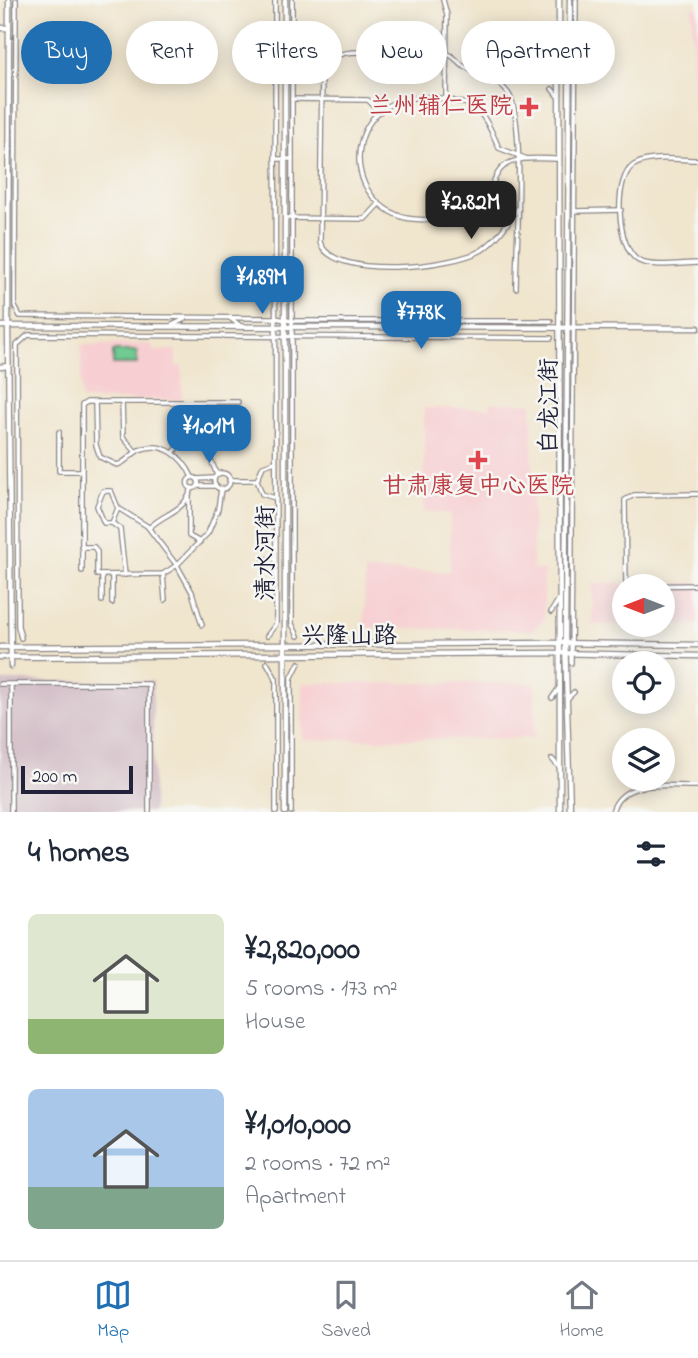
<!DOCTYPE html>
<html lang="en">
<head>
<meta charset="utf-8">
<style>
	body { margin:0; font-family:"Indie Flower","LXGW WenKai TC",sans-serif; background:#f2f2f3; color:#1f2937; height:100vh; display:flex; flex-direction:column; font-size:26px; white-space:nowrap }
	* { box-sizing:border-box; margin:0 }
	p { font-size:23px; color:#747a83 }
	.icon { flex:none; width:38px; height:38px; fill:none; stroke:currentColor; stroke-width:2; stroke-linecap:round; stroke-linejoin:round }
	.map { position:relative; height:812px; overflow:hidden }
	.details { display:flex; flex-direction:column; background:#fff; flex:1 }
	.details>* { flex:none }
	.hud { position:absolute; left:21px; top:21px; width:656px; height:63px; display:flex; gap:14px }
	.needle { width:46px; rotate:270deg }
	.fabs { position:absolute; left:612px; top:574px; display:grid; gap:14px }
	.fabs a { display:grid; place-items:center; width:63px; height:63px; border-radius:50%; background:#fff; box-shadow:0 4px 18px #0003; font-size:35px }
	.scale { position:absolute; left:21px; bottom:18px; width:112px; box-sizing:border-box; padding-left:7px; border:4px solid #22223b; border-top:0; font-size:19px; line-height:24px; white-space:nowrap; color:#22223b; -webkit-text-stroke:5px #f6f6f2; paint-order:stroke }
	.price { position:absolute; translate:-50% -60px; padding:0 16px; border-radius:14px; background:#1f6fb2; color:#fff; font-size:23px; line-height:46px; filter:drop-shadow(0 2px 4px #0008) }
	.price::after { content:''; position:absolute; left:50%; top:42px; width:21px; height:16px; margin-left:-10px; background:inherit; clip-path:polygon(0 0,100% 0,50% 100%) }
	.price.current { background:#222; color:#fff }
	ul { padding:0; list-style:none }
	li { display:flex; align-items:center; gap:21px; height:175px; padding:0 28px }
	li span { display:grid; place-items:center; flex:none; width:196px; height:140px; border-radius:10px; color:#555 }
	li>.icon { margin-inline-start:auto }
	span .icon { width:84px; height:84px; fill:#fffc; stroke-width:1 }
	li b { font-size:30px }
	h2 { display:flex; justify-content:space-between; align-items:center; height:84px; padding:0 28px; font-size:30px }
	.chip { padding:0 24px; border-radius:32px; background:#fff; box-shadow:0 4px 18px #0003; font-size:24px; line-height:63px }
	.chip.current { background:#1f6fb2; color:#fff }
	.tabs { display:flex; justify-content:space-around; align-items:center; height:98px; border-top:2px solid #e0e1e3; background:#fff; font-size:19px; color:#747a83 }
	.tabs a { display:grid; justify-items:center; gap:4px }
	.tabs .current { color:#1f6fb2 }
	.map>svg:first-child { display:block }
	.built { fill:#f7cfd2; fill-rule:evenodd }
	.industrial { fill:#d2bdc6 }
	.green { fill:#70ca91; stroke:#497666; stroke-width:2 }
	.lines { fill:none; stroke-linecap:round; stroke-linejoin:round }
	.street-casing { stroke:#898484; stroke-width:6 }
	.secondary-casing { stroke:#898484; stroke-width:7 }
	.street { stroke:#fff; stroke-width:3.5 }
	.secondary { stroke:#fff; stroke-width:4.5 }
	.health-dot { fill:#e0444e; stroke:#f6f6f2; stroke-width:2.5 }
	.labels { text-anchor:middle; dominant-baseline:central; stroke-width:5; stroke-linejoin:round; paint-order:stroke }
	.health-label { font-size:24px; fill:#be3a42; stroke:#f6f6f2; text-anchor:end }
	.street-label { font-size:24px; fill:#22223b; stroke:#f6f6f2 }
</style>
</head>
<body>
<div class="map">
<svg width="698" height="812" viewBox="0 0 698 812">
	<rect width="100%" height="100%" fill="#f6f6f2"/>
	<filter id="ink" filterUnits="userSpaceOnUse"><feTurbulence type="fractalNoise" baseFrequency=".0143" numOctaves="2"/><feDisplacementMap in="SourceGraphic" scale="14" xChannelSelector="R" yChannelSelector="G"/><feConvolveMatrix kernelMatrix="1 2 1 2 8 2 1 2 1" color-interpolation-filters="sRGB"/></filter>
	<filter id="wash" filterUnits="userSpaceOnUse"><feTurbulence type="fractalNoise" baseFrequency=".00686" numOctaves="4" result="noise"/><feDisplacementMap in="SourceGraphic" scale="28" xChannelSelector="R" yChannelSelector="G"/><feGaussianBlur stdDeviation="1.57" result="paint"/><feColorMatrix in="noise" values="0 0 0 0 0 0 0 0 0 0 0 0 0 0 0 0 0 1.4 0 .05"/><feComposite in="paint" operator="in"/></filter>
	<g filter="url(#wash)">
		<rect width="100%" height="100%" fill="#f0e5cd"/>
		<!-- built -->
		<g class="built">
			<polygon points="692,7 698,7 698,110 693,110"/>
			<polygon points="152,344 153,351 176,350 176,366 182,366 182,400 81,400 81,345"/>
			<polygon points="491,403 532,403 533,570 544,571 544,620 533,630 364,628 365,571 450,571 450,513 424,512 424,408 490,408"/>
			<path d="M 592,583 L 698,583 L 698,625 L 592,625 ZM 625,586 L 663,586 L 663,625 L 625,625 Z"/>
			<polygon points="303,683 535,683 535,738 302,740"/>
		</g>
		<!-- industrial -->
		<rect class="industrial" x="0" y="681" width="153" height="131"/>
		<!-- green -->
		<rect class="green" x="113" y="351" width="24" height="13"/>
	</g>
	<g filter="url(#ink)">
		<g class="lines">
			<!-- street casing -->
			<g class="street-casing">
				<g id="street">
					<polyline points="16,0 15,307 20,316 275,318 292,321 551,321"/>
					<polyline points="292,0 292,624 298,636"/>
					<polyline points="443,0 447,15 446,99"/>
					<polyline points="552,89 559,98"/>
					<polyline points="292,99 368,100 380,112"/>
					<polyline points="275,159 292,159"/>
					<path d="M 527,159 L 499,148 C 493,135 486,116 474,107 C 469,103 460,103 454,101 C 437,96 412,96 396,102 C 358,116 348,166 372,196 C 382,208 397,218 413,219 C 440,222 474,216 489,191 C 493,184 496,173 502,168 C 515,155 542,159 559,159"/>
					<path d="M 698,160 C 679,160 651,155 634,165 C 613,177 616,249 639,261 C 654,268 682,263 698,263"/>
					<polyline points="575,211 621,210"/>
					<polyline points="285,218 365,219 379,204"/>
					<path d="M 516,288 C 516,253 526,115 508,93 C 496,77 479,75 463,66 C 458,62 453,55 446,53 C 434,48 397,52 383,52 C 361,52 331,47 322,72 L 320,242 C 332,281 454,267 482,250 C 498,239 507,224 517,209"/>
					<polyline points="230,318 242,327"/>
					<polyline points="170,326 185,319"/>
					<path d="M 95,402 L 96,445 L 100,457 L 117,465 C 126,463 131,454 139,450 C 164,440 183,457 192,477"/>
					<polyline points="122,402 123,437 136,452"/>
					<polyline points="59,432 59,471 81,471"/>
					<polyline points="186,437 207,450 217,475"/>
					<polyline points="174,452 186,437 186,403"/>
					<polyline points="275,462 263,466 257,480 262,494 275,498"/>
					<circle cx="222" cy="481" r="8"/>
					<circle cx="193" cy="483" r="5.5"/>
					<polyline points="197,479 214,478"/>
					<polyline points="229,480 257,480"/>
					<polyline points="198,486 216,486"/>
					<polyline points="698,494 634,495 625,500 626,586 698,585"/>
					<polyline points="189,497 189,536 200,542"/>
					<polyline points="118,508 112,523 104,523 97,506 103,491 111,491 118,508 147,526 178,567 192,592 202,625"/>
					<polyline points="112,523 120,529 125,575"/>
					<path d="M 149,528 C 165,512 184,513 192,488"/>
					<polyline points="81,547 94,547 97,552 97,575 163,574 177,565 208,533 218,509 221,489"/>
					<polyline points="264,559 275,559"/>
					<polyline points="82,571 82,405 87,402 238,402"/>
					<polyline points="163,574 165,600"/>
					<polyline points="102,601 102,575"/>
					<polyline points="112,603 112,575"/>
					<polyline points="551,612 559,599"/>
					<polyline points="267,636 276,624 275,0"/>
					<polyline points="21,638 18,626 17,345 28,335 551,338"/>
					<polyline points="267,663 276,679 276,812"/>
					<polyline points="571,663 576,0"/>
					<polyline points="0,684 149,684 149,812"/>
					<polyline points="552,698 559,688"/>
					<polyline points="568,698 574,692"/>
					<polyline points="552,759 560,768"/>
					<polyline points="11,812 11,685"/>
					<polyline points="291,812 291,679 299,663"/>
					<path d="M 612,812 C 622,777 669,787 698,786"/>
				</g>
			</g>
			<!-- secondary casing -->
			<g class="secondary-casing">
				<g id="secondary">
					<polyline points="9,0 8,326 11,666"/>
					<polyline points="285,0 285,812"/>
					<polyline points="559,0 560,812"/>
					<polyline points="0,28 9,28"/>
					<polyline points="0,326 698,328"/>
					<polyline points="0,367 8,366"/>
					<polyline points="0,647 552,643 698,645"/>
					<polyline points="0,657 552,653 698,656"/>
					<polyline points="570,812 565,636 570,0"/>
				</g>
			</g>
			<!-- street -->
			<use href="#street" class="street"/>
			<!-- secondary -->
			<use href="#secondary" class="secondary"/>
		</g>
	</g>
	<!-- markers -->
	<g class="health-dot">
		<path d="M525.5 96.5h7v7h7v7h-7v7h-7v-7h-7v-7h7z"/>
		<path d="M474.5 449.5h7v7h7v7h-7v7h-7v-7h-7v-7h7z"/>
	</g>
	<g class="labels">
		<!-- health labels -->
		<g class="health-label">
			<text x="513" y="107">兰州辅仁医院</text>
			<text x="478" y="487" text-anchor="middle">甘肃康复中心医院</text>
		</g>
		<!-- street labels -->
		<g class="street-label">
			<text transform="translate(550 406) rotate(-90)">白龙江街</text>
			<text transform="translate(267 553) rotate(-90)">清水河街</text>
			<text x="349" y="637">兴隆山路</text>
		</g>
	</g>
</svg>
<div class="fabs">
<a><svg class="needle" viewBox="-14 -14 28 28"><path d="M0-13l5 13h-10z" fill="#e53935"/><path d="M0 13l5-13h-10z" fill="#747a83"/></svg></a>
<a><svg class="icon" aria-label="locate" viewBox="0 0 24 24"><circle cx="12" cy="12" r="6"/><path d="M12 2v4M12 18v4M2 12h4M18 12h4"/></svg></a>
<a><svg class="icon" aria-label="layers" viewBox="0 0 24 24"><path d="M12 4l9 5-9 5-9-5zM3 14l9 5 9-5"/></svg></a>
</div>
<div class="scale">200 m</div>
<b class="price current" style="left:471px;top:241px">¥2.82M</b>
<b class="price" style="left:262px;top:316px">¥1.89M</b>
<b class="price" style="left:421px;top:351px">¥778K</b>
<b class="price" style="left:209px;top:465px">¥1.01M</b>
<div class="hud">
<a class="chip current">Buy</a>
<a class="chip">Rent</a>
<a class="chip">Filters</a>
<a class="chip">New</a>
<a class="chip">Apartment</a>
</div>
</div>
<section class="details">
<h2>4 homes<svg class="icon" aria-label="filters" viewBox="0 0 24 24"><path d="M4 7h16M4 17h16"/><circle cx="9" cy="7" r="2"/><circle cx="15" cy="17" r="2"/></svg></h2>
<ul>
<li><span style="background:linear-gradient(#dfe7d0 75%,#8fb573 0)"><svg class="icon" aria-label="home" viewBox="0 0 24 24"><path d="M3 11l9-7 9 7M6 9v11h12V9"/></svg></span><div><b>¥2,820,000</b><p>5 rooms · 173 m²</p><p>House</p></div></li>
<li><span style="background:linear-gradient(#a9c7e8 70%,#7fa58c 0)"><svg class="icon" aria-label="home" viewBox="0 0 24 24"><path d="M3 11l9-7 9 7M6 9v11h12V9"/></svg></span><div><b>¥1,010,000</b><p>2 rooms · 72 m²</p><p>Apartment</p></div></li>
</ul>
</section>
<nav class="tabs">
<a class="current"><svg class="icon" aria-label="map" viewBox="0 0 24 24"><path d="M3 6l6-2 6 2 6-2v14l-6 2-6-2-6 2zM9 4v14M15 6v14"/></svg>Map</a>
<a><svg class="icon" aria-label="saved" viewBox="0 0 24 24"><path d="M7 4h10v16l-5-4-5 4z"/></svg>Saved</a>
<a><svg class="icon" aria-label="home" viewBox="0 0 24 24"><path d="M3 11l9-7 9 7M6 9v11h12V9"/></svg>Home</a>
</nav>
</body>
</html>
